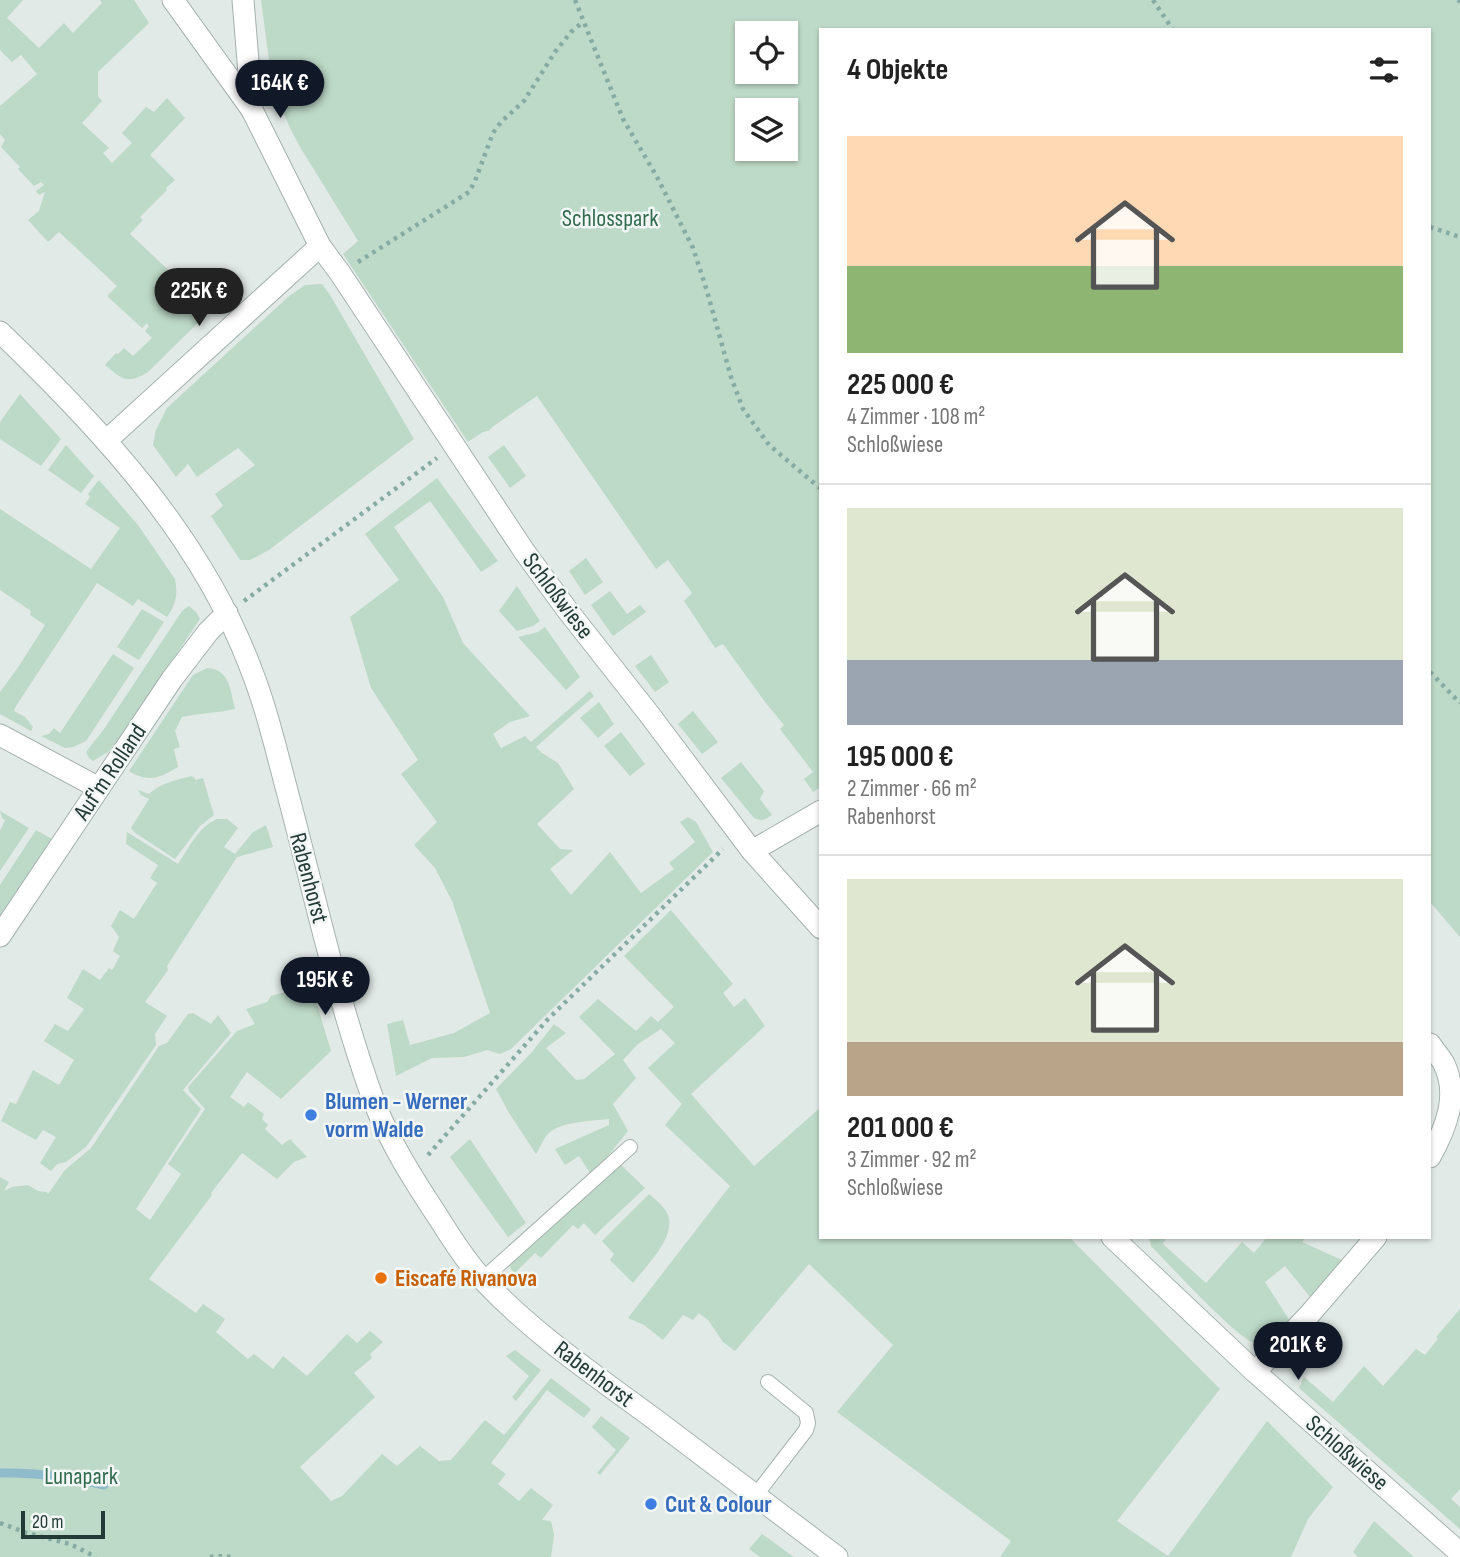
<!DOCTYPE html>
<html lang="de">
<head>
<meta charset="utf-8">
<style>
	body { margin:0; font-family:"Sofia Sans Condensed",sans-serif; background:#f6f6f6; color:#222; height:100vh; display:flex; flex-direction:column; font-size:26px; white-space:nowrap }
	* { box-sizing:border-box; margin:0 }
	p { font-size:23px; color:#767676 }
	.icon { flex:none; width:38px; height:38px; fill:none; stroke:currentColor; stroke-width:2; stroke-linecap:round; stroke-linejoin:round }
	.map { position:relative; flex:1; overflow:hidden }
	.details { position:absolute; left:819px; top:28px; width:612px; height:1211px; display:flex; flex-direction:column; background:#fff; border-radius:0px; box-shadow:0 2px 5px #0004 }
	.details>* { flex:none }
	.tools { position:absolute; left:735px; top:21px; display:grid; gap:14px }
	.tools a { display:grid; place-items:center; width:63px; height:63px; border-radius:0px; background:#fff; box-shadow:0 2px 5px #0004; font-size:35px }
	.scale { position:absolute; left:21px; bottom:18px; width:84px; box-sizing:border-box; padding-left:7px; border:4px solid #243a36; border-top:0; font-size:19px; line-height:24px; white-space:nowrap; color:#243a36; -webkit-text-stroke:5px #f2f7f5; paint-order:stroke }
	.price { position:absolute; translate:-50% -60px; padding:0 16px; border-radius:24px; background:#111827; color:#fff; font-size:23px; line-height:46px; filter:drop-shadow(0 2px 4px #0008) }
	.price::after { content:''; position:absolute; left:50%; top:42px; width:21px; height:16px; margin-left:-10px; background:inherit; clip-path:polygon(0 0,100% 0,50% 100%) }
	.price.current { background:#222; color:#fff }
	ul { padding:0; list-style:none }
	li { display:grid; align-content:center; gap:14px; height:371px; padding:0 28px }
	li+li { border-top:2px solid #e0e0e0 }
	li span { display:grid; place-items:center; height:217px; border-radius:0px; color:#555 }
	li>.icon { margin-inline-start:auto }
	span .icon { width:126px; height:126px; fill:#fffc; stroke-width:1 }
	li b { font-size:30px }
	h2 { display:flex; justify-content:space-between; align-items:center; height:84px; padding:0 28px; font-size:30px }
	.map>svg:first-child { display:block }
	.green { fill:#bdd9c7; fill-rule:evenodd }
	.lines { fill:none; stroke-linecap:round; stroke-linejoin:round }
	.stream { stroke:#8fbbca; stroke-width:9 }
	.lane-casing { stroke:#a5b2ae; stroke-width:16 }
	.street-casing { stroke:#a5b2ae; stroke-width:23 }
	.path { stroke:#86aba3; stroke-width:4.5; stroke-dasharray:3.5 5; stroke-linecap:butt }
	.lane { stroke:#fff; stroke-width:14 }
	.street { stroke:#fff; stroke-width:21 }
	.shop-dot { fill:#3f7fe0; stroke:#f2f7f5; stroke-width:2.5 }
	.food-dot { fill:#e8710a; stroke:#f2f7f5; stroke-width:2.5 }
	.labels { text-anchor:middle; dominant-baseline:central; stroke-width:5; stroke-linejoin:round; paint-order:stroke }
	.park-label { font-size:24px; fill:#326c4e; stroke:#f2f7f5 }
	.street-label { font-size:24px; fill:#243a36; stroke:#f2f7f5 }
	.shop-label { font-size:24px; font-weight:bold; fill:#366cbe; stroke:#f2f7f5; text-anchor:start }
	.food-label { font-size:24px; font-weight:bold; fill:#c56008; stroke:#f2f7f5; text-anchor:start }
</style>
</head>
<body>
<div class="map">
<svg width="1460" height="1557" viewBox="0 0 1460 1557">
	<rect width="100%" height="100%" fill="#e2eae7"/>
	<!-- green -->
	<g class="green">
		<path d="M 0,0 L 23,0 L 7,18 L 39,48 L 64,23 L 73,33 L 102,3 L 100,0 L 134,0 L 149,23 L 98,72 L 98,96 L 102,101 L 82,123 L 109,148 L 103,153 L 112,163 L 132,143 L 122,133 L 146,107 L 154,112 L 167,98 L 185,118 L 150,155 L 175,180 L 166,188 L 167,190 L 140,217 L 143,220 L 130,234 L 211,310 L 148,372 C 127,385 122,379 105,365 L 116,353 L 118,354 L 124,348 L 133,356 L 152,338 L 145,331 L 149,326 L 147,323 L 142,328 L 107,296 L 117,286 L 59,232 L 48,242 L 28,220 L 39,211 L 45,192 L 39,195 L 36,191 L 44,185 L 41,182 L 34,186 L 18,169 L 20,167 L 1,147 L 5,140 L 0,134 L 0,106 L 37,74 L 21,55 L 12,62 L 0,50 Z"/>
		<path d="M 261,0 L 1460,0 L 1460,937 L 1430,902 L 1430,30 L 821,30 L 821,787 L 813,792 L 804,779 L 813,772 L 780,729 L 784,725 L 765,702 L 723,644 L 715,648 L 684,601 L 692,593 L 668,560 L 656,569 L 537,396 L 495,425 L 488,431 L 483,432 L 468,442 L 343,254 L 358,241 L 300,147 L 290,128 L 275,92 L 270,68 ZM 786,33 L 786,72 L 747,72 L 747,33 ZM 786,110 L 786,149 L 747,149 L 747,110 Z"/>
		<polygon points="322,284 330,295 414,439 269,550 250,560 240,560 211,516 223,506 215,494 255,465 238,448 197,477 188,464 176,477 153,445 156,430 167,408 288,297 305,285"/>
		<polygon points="20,394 61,439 41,466 0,439 0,422"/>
		<polygon points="66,445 94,476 81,493 48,470"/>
		<polygon points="504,445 526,476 510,488 488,457"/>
		<polygon points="437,478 498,561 481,572 430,501 394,527 443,597 463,643 530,716 510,722 493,734 501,748 525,736 531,742 590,691 594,696 536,747 542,753 558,763 574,789 537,824 560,849 573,850 550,869 571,895 610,852 641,893 674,869 669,863 695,842 680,822 688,817 696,822 713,852 511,1049 500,1054 487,1050 464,1057 432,1058 396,1076 387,1024 403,1020 410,1045 454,1033 490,1013 452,901 435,868 414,845 437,822 401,774 418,760 371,688 350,617 399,580 365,534"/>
		<path d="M 99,480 L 138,525 L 175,579 C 178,595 176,604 167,617 L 138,599 L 133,606 L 97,583 L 16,706 L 14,711 L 25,717 L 33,727 L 31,731 L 0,714 L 0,692 L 19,666 L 45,625 L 30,615 L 31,611 L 0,590 L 0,509 L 91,569 L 120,528 L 85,504 L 90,497 L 88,494 Z"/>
		<polygon points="586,558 603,582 585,595 569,571"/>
		<polygon points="517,586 540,621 533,626 517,631 499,611"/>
		<polygon points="610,591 627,614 640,605 646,612 613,636 591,605"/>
		<polygon points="189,606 196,612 200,619 121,736 108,752 93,761 89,758 86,752 104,729 182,611"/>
		<polygon points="142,609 164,622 139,660 117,647"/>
		<polygon points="545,627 580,677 566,690 518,637 538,632"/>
		<polygon points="113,654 134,668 86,741 73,747 65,748 41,736 49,734 54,728 60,733"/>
		<polygon points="651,655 669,682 655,692 635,666"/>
		<path d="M 207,668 C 230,669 230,690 235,709 C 217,713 200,713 182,717 L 175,731 L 180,747 L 174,749 L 178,767 C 160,778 148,783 129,771 L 193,675 Z"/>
		<polygon points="599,702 614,724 598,738 580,718"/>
		<polygon points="693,711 718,742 702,754 678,724"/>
		<polygon points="621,732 645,764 630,776 604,746"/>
		<path d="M 741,762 L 764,791 L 760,799 L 772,815 C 766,819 762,822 754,818 L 721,778 Z"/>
		<path d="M 191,776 L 195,778 L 195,780 L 203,778 L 214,815 L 200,826 L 175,859 L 134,832 L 131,828 L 149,799 L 141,795 L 138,790 L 149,794 C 163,782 174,781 191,776 Z"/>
		<polygon points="0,811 29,828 0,871 0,831 5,820 2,818"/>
		<path d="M 217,819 L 227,819 L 238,828 L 224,847 L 235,854 L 253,832 L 266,825 L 273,847 L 237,857 L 167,966 L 168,970 L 145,1002 L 167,1016 L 155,1034 L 156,1045 L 86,1147 L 66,1162 L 57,1164 L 51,1171 L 40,1163 L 56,1137 L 43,1130 L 36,1140 L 1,1121 L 10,1102 L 16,1104 L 33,1070 L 59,1085 L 74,1060 L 44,1041 L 55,1024 L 68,1031 L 84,1009 L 67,998 L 83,969 L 100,980 L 109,968 L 112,970 L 120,956 L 113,951 L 119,937 L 111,926 L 120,910 L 134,919 L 157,883 L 150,878 L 158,865 L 126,844 L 127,832 L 178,864 C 189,848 198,827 217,819 Z"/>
		<polygon points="36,830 52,839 0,917 0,885"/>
		<path d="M 671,910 L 733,984 L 723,993 L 734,1007 L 745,998 L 765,1026 L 691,1094 L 754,1166 L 821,1107 L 821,1237 L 1069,1237 L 1220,1389 L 1117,1521 L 1168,1556 L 1267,1421 L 1333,1487 L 1308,1519 L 1291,1557 L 1000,1557 L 1011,1541 L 837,1412 L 893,1345 L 809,1264 L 735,1351 L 723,1342 L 708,1320 L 699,1313 L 693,1320 L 683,1315 L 663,1340 L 644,1325 L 628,1318 L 730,1186 L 665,1125 L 682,1104 L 648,1068 L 675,1043 L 661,1029 L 638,1044 L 623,1060 L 636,1078 L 613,1104 L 628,1131 L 592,1176 L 579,1156 L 565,1165 L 555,1149 L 609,1125 L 609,1119 C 593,1121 560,1121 548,1134 C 543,1139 540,1148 536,1154 L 509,1113 L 496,1089 L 532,1052 L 554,1024 L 566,1033 L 546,1048 L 576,1080 L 584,1079 L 615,1054 L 579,1017 L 598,999 L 636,1031 L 651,1016 L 658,1022 L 674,1007 L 624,956 Z"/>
		<polygon points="311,985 331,1051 281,1099 247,1072 230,1097 244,1107 248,1102 264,1114 262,1119 268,1125 265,1129 282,1145 290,1139 307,1157 294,1162 277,1179 242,1153 211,1193 212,1195 149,1279 196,1313 203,1304 225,1319 216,1332 248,1359 254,1354 273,1369 283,1356 307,1376 347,1334 357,1343 370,1331 383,1342 370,1354 372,1358 354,1373 375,1397 300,1467 331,1501 342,1496 382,1454 397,1466 420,1446 439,1461 451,1460 485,1420 504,1435 551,1378 591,1409 584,1418 547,1390 491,1463 506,1474 498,1484 519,1501 531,1488 553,1505 542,1520 551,1521 554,1535 551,1557 0,1557 0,1177 9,1182 4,1191 12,1187 28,1185 38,1191 47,1192 48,1194 65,1170 91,1148 159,1046 167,1043 188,1014 193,1013 211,1024 218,1015 231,1033 183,1090 201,1109 136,1209 150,1220 181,1174 168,1164 205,1109 189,1091 188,1087 237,1031 255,1024 246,1009 267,1002 271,996"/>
		<polygon points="470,1139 526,1223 508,1237 450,1157"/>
		<polygon points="621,1165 645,1188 595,1235 584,1223 578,1229 573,1225 541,1258 535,1253 514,1274 509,1265"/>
		<path d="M 649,1194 C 656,1200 665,1207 668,1215 C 676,1238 646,1266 633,1283 L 610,1260 L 614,1254 L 602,1241 Z"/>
		<path d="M 1149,1237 L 1166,1237 L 1163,1244 L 1206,1283 L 1242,1242 L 1254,1253 L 1267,1237 L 1306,1237 L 1302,1242 L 1344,1261 L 1318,1292 L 1310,1297 L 1285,1266 L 1265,1282 L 1290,1321 C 1280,1330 1270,1345 1255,1343 C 1239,1341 1167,1262 1151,1246 Z"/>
		<polygon points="1460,1309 1460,1489 1451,1499 1460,1507 1460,1529 1299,1388 1304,1377 1333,1402 1364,1366 1383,1386 1416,1349 1425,1355 1438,1339 1436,1337"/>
		<polygon points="515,1350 541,1370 516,1401 512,1397 529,1376 506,1356"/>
		<polygon points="601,1416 630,1438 600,1475 597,1473 616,1450 592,1427"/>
		<polygon points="1374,1521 1414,1557 1358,1557 1353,1552"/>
		<polygon points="762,1534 794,1557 760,1557 749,1549"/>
	</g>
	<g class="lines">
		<!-- stream -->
		<path class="stream" d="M 0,1473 C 35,1472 70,1477 104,1485"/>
		<!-- lane casing -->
		<g class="lane-casing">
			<g id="lane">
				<polyline points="483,1279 630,1147"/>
				<polyline points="755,1496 806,1430 808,1423 806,1413 768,1382"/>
			</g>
		</g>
		<!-- street casing -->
		<g class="street-casing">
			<g id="street">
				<polyline points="173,0 252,110 320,246 340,273 524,551 568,611 649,714 752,851 821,928"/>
				<polyline points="243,0 252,110"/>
				<path d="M 0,332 C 101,429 201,536 251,669 C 268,712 278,758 290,802 C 316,901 338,1002 373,1099 C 389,1142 415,1182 440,1220 C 453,1241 468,1264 485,1282 C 535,1335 595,1375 653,1418 C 714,1464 776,1511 837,1557"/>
				<polyline points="106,441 320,246"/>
				<polyline points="0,735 99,788"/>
				<polyline points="752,851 821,811"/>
				<polyline points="0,936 172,679 208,632 227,613"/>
				<path d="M 1430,1044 C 1434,1050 1439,1056 1443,1062 C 1460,1094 1446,1128 1430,1157"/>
				<polyline points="1112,1237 1255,1372 1460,1553"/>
				<polyline points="1255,1372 1309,1315 1376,1237"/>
			</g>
		</g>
		<!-- path -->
		<g class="path">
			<polyline points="575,0 623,119 657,177 693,248 707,291 731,377 743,409 769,445 821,489"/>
			<polyline points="1153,0 1173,30"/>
			<polyline points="1458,0 1460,2"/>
			<polyline points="1430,227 1460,237"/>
			<polyline points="358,262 469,192 475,181 493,133 501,122 524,101 555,52 571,32 583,22"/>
			<polyline points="244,601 437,458"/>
			<polyline points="1430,672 1460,703"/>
			<polyline points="428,1155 548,1019 723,849"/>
			<polyline points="0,1523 27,1533 70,1544 96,1557"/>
			<polyline points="210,1557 216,1556 233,1557"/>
		</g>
		<!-- lane -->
		<use href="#lane" class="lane"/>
		<!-- street -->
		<use href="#street" class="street"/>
	</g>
	<!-- markers -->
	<g class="shop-dot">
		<circle cx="311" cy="1115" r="7"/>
		<circle cx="651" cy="1504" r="7"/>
	</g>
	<circle class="food-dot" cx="381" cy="1278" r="7"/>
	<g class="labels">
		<!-- park labels -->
		<g class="park-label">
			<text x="610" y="218">Schlosspark</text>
			<text x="81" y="1476">Lunapark</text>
		</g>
		<!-- street labels -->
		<g class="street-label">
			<text transform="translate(558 596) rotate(53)">Schloßwiese</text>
			<text transform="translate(110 772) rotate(-56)">Auf'm Rolland</text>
			<text transform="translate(309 878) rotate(75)">Rabenhorst</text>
			<text transform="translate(594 1374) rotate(37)">Rabenhorst</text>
			<text transform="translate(1347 1453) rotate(41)">Schloßwiese</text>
		</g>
		<!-- shop labels -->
		<g class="shop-label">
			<text x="325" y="1101">Blumen - Werner<tspan x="325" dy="28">vorm Walde</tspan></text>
			<text x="665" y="1504">Cut &amp; Colour</text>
		</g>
		<!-- food labels -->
		<g class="food-label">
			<text x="395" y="1278">Eiscafé Rivanova</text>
		</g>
	</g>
</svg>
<div class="tools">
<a><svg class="icon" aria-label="locate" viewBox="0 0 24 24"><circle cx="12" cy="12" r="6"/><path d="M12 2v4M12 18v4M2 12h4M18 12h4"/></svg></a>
<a><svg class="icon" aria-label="layers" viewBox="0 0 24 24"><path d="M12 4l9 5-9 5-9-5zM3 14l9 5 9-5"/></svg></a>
</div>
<div class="scale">20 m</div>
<b class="price" style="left:280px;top:120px">164K €</b>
<b class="price current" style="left:199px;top:328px">225K €</b>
<b class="price" style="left:325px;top:1017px">195K €</b>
<b class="price" style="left:1298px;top:1382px">201K €</b>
<section class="details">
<h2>4 Objekte<svg class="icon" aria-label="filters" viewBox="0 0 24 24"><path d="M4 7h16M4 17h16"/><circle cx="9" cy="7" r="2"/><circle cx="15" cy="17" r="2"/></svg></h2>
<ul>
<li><span style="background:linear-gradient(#ffd9b3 60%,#8fb573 0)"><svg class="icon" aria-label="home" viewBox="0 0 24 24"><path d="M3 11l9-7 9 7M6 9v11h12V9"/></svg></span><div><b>225 000 €</b><p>4 Zimmer · 108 m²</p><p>Schloßwiese</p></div></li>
<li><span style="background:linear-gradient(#dfe7d0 70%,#9aa5b1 0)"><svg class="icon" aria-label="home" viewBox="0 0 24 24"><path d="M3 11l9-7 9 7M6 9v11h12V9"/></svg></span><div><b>195 000 €</b><p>2 Zimmer · 66 m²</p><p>Rabenhorst</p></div></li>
<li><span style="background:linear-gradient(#dfe7d0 75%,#b9a48a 0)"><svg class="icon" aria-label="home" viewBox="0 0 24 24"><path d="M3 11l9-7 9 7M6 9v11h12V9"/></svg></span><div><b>201 000 €</b><p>3 Zimmer · 92 m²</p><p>Schloßwiese</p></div></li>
</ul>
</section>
</div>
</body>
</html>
